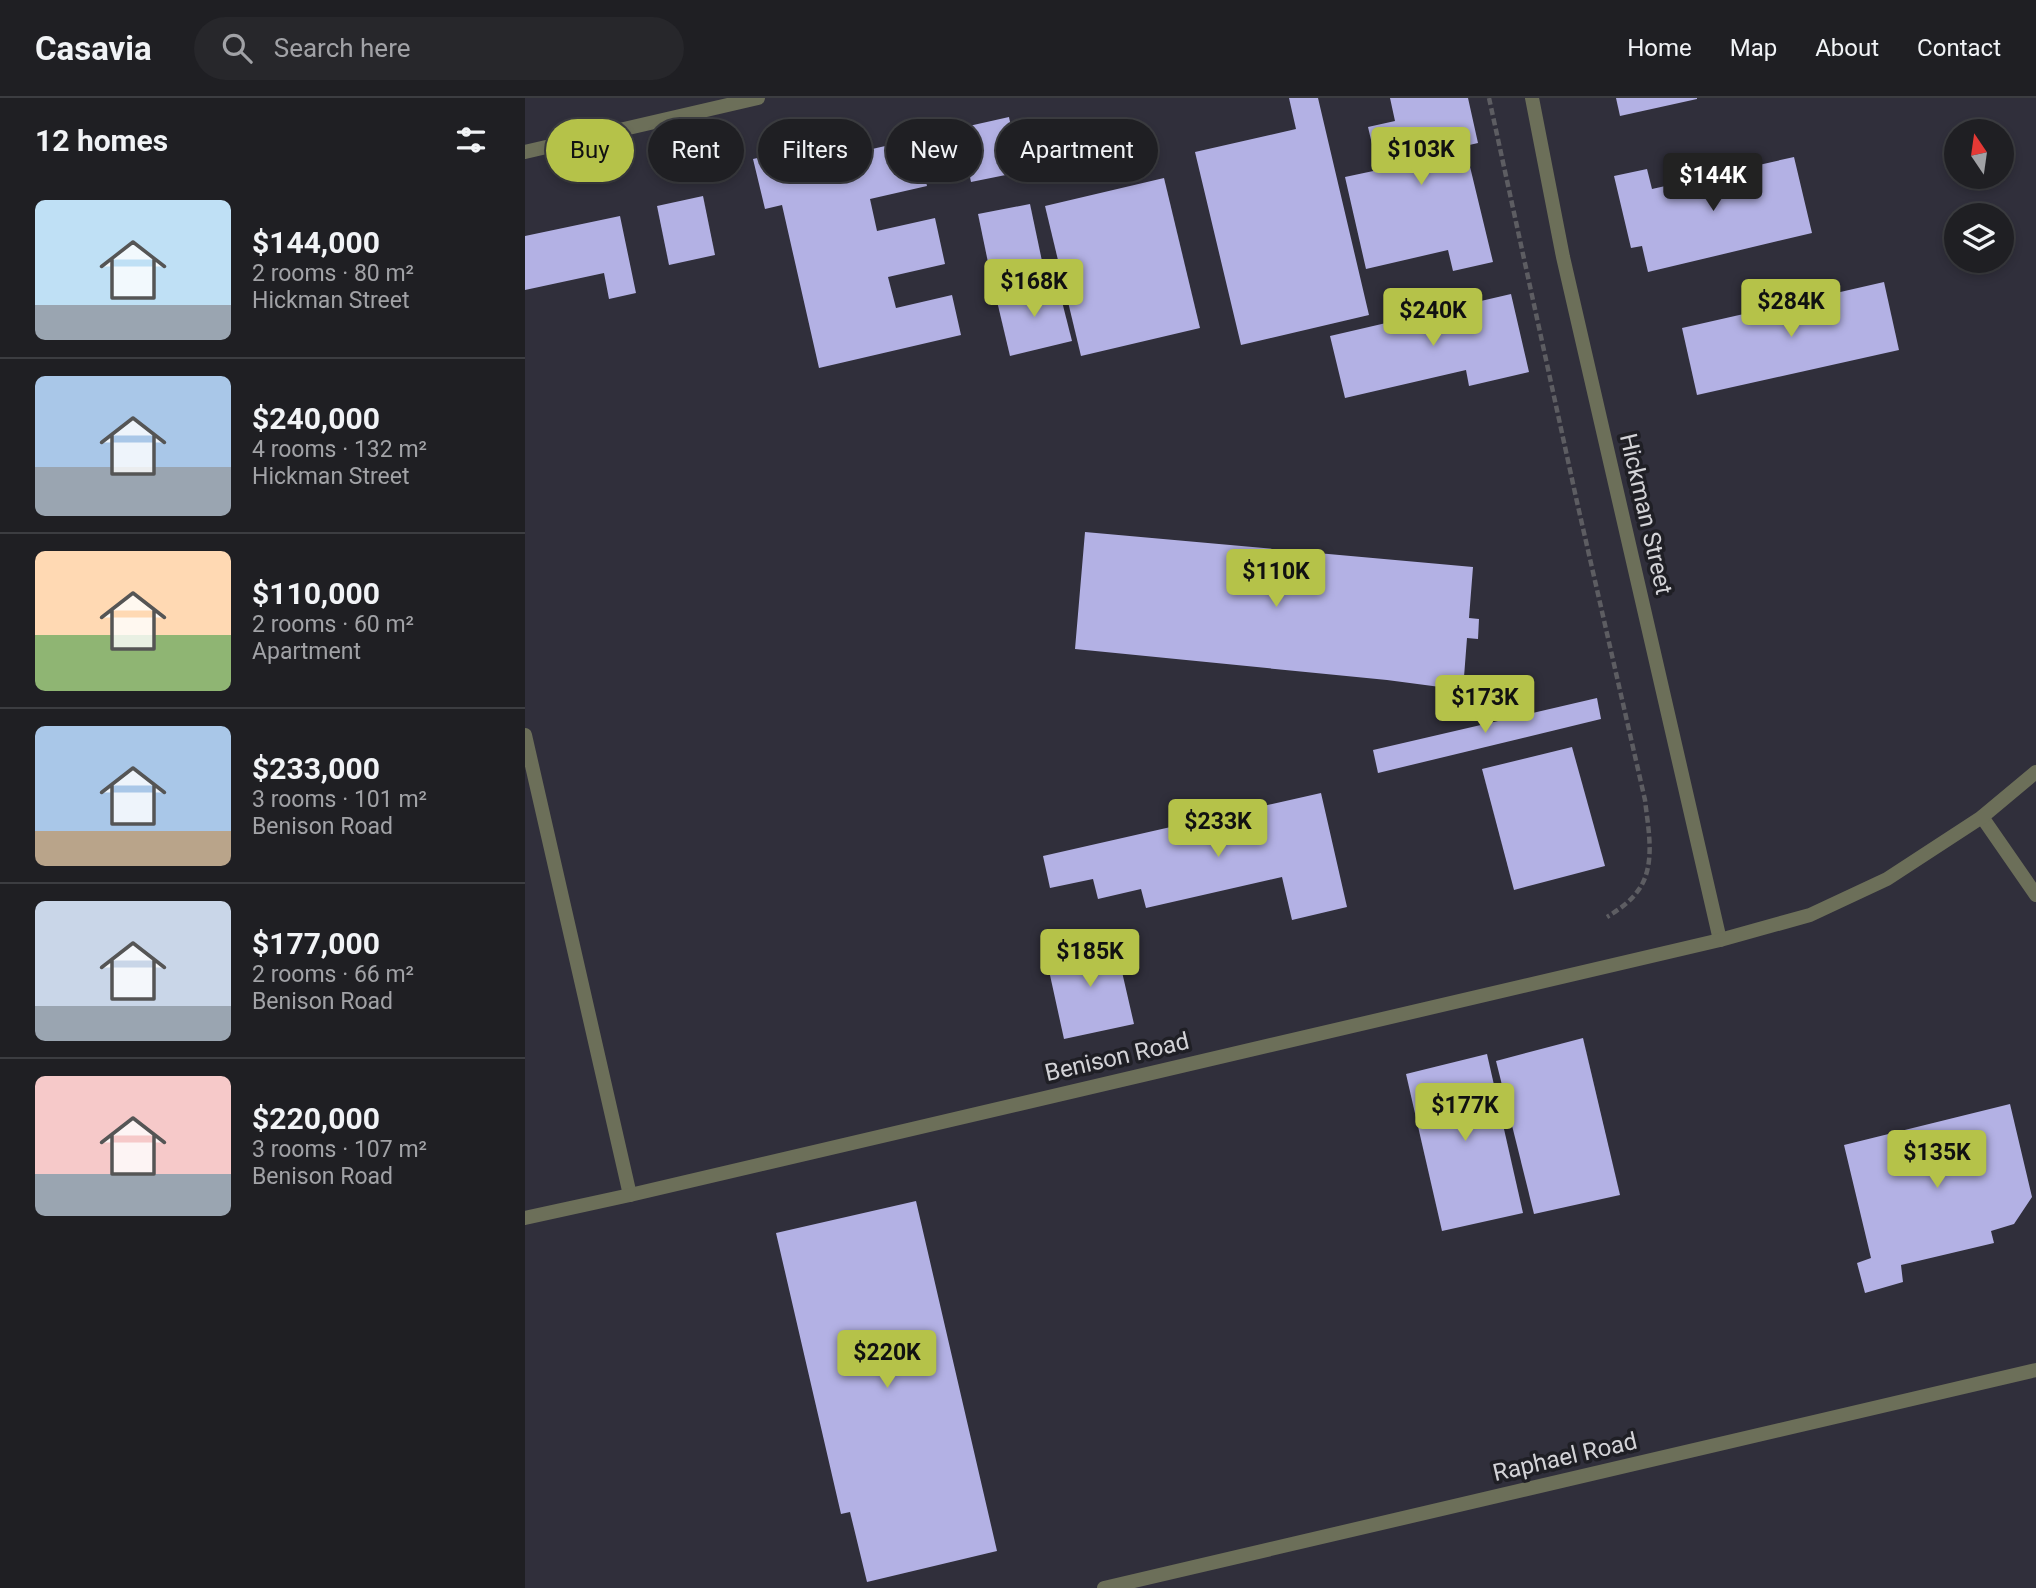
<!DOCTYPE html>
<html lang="en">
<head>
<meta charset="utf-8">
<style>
	body { margin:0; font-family:Roboto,sans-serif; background:#27272b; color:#f1f3f6; height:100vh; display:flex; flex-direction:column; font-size:26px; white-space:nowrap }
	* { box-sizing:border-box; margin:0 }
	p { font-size:23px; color:#a1a2a6 }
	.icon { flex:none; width:38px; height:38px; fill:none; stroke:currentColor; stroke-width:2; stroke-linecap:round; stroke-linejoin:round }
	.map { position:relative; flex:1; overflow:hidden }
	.sheet { display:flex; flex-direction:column; background:#1f1f23; width:525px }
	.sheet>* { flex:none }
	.guide { position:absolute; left:21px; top:21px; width:665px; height:63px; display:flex; gap:14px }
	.needle { width:46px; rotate:347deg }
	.buttons { position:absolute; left:1419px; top:21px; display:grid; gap:14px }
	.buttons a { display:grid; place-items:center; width:70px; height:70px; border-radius:50%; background:#1f1f23; box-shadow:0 4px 10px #0003,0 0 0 2px #3c3d41; font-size:35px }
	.price { position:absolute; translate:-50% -60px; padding:0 16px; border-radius:7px; background:#b5c249; color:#111; font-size:23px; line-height:46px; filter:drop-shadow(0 2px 4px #0008) }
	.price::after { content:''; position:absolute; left:50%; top:42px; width:21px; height:16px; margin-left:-10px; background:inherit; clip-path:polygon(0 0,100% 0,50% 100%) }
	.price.current { background:#222; color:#fff }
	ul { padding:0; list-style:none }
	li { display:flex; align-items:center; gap:21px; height:175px; padding:0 35px }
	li+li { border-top:2px solid #3c3d41 }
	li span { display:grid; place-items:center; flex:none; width:196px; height:140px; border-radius:10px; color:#555 }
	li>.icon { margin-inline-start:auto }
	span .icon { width:84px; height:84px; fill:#fffc; stroke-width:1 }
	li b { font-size:30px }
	h2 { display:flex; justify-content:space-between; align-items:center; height:84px; padding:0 35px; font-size:30px }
	.pill { padding:0 24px; border-radius:32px; background:#1f1f23; box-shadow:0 4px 10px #0003,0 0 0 2px #3c3d41; font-size:24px; line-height:63px }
	.pill.current { background:#b5c249; color:#111 }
	header { display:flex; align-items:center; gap:42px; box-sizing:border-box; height:98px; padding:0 35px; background:#1f1f23; border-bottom:2px solid #3c3d41 }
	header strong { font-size:33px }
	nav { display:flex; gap:38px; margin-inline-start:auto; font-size:24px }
	.search { width:490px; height:63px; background:#27272b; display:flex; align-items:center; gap:18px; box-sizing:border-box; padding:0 24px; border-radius:38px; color:#a1a2a6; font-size:26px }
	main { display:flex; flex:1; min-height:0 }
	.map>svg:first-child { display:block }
	.built { fill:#302f3b; fill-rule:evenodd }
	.building { fill:#b3b1e4 }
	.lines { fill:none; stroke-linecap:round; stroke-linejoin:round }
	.path { stroke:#5d5d62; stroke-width:4.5; stroke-dasharray:7 3.5; stroke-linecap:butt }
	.street { stroke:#6c6f59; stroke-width:14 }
	.labels { text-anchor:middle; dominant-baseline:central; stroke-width:7; stroke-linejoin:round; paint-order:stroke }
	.street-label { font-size:24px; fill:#d3d3d7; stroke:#1f1f25 }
</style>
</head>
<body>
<header>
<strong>Casavia</strong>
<div class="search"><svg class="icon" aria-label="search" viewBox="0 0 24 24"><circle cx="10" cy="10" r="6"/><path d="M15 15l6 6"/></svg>Search here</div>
<nav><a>Home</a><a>Map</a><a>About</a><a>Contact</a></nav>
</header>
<main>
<section class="sheet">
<h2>12 homes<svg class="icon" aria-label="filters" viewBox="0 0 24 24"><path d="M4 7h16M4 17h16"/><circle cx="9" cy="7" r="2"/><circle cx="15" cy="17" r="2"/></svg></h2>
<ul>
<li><span style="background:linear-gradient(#bfe0f5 75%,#9aa5b1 0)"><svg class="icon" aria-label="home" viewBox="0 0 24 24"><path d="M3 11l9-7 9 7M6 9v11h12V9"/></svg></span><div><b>$144,000</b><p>2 rooms · 80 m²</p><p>Hickman Street</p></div></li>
<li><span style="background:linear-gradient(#a9c7e8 65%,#9aa5b1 0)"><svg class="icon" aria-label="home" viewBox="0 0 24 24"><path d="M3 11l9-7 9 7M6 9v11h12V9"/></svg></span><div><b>$240,000</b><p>4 rooms · 132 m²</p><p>Hickman Street</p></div></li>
<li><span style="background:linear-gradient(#ffd9b3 60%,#8fb573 0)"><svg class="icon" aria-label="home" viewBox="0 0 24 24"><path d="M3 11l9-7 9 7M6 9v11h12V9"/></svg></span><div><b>$110,000</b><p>2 rooms · 60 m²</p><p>Apartment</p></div></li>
<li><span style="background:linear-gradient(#a9c7e8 75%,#b9a48a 0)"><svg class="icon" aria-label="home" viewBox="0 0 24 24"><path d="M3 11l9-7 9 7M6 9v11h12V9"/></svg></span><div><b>$233,000</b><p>3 rooms · 101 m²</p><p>Benison Road</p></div></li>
<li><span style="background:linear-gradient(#c9d6e8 75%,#9aa5b1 0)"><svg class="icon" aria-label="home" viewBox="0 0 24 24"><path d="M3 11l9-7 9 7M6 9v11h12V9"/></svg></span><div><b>$177,000</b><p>2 rooms · 66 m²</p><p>Benison Road</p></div></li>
<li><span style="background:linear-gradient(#f6c9c9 70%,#9aa5b1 0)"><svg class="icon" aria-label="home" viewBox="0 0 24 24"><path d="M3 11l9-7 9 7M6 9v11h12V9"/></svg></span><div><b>$220,000</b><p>3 rooms · 107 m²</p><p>Benison Road</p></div></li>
</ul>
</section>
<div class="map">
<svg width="1511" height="1490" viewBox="0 0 1511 1490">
	<rect width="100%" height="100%" fill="#29292f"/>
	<!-- built -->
	<path class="built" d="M 0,0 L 1511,0 L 1511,1490 L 0,1490 ZM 1432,33 L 1477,33 L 1477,79 L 1432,79 ZM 1432,117 L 1477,117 L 1477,163 L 1432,163 Z"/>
	<!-- building -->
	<g class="building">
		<polygon points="764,0 793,0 844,217 716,247 670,54 771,31"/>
		<polygon points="865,0 943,0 953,45 940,48 968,164 928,173 923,152 841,171 820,79 853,72 843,29 870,23"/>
		<polygon points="1091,0 1172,0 1172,1 1095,18"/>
		<polygon points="484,19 495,74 446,84 435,30"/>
		<polygon points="331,38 334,54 391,41 402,88 345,101 352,133 410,120 420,166 363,179 371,210 427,197 436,237 294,270 257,107 240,111 228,61"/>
		<polygon points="1269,59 1287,135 1123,174 1117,148 1106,150 1089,78 1122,71 1127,91"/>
		<polygon points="639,80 675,230 556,258 520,108"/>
		<polygon points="178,98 190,157 144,167 132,108"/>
		<polygon points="505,106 517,163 465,174 453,116"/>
		<polygon points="95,118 111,195 84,201 79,175 0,192 0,138"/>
		<polygon points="532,184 547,243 485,258 471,199"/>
		<polygon points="1359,184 1374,252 1172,297 1157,230"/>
		<polygon points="986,196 1004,274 944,288 941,272 820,300 805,238"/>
		<polygon points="560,434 948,469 944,520 954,521 953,541 942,540 938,592 862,582 550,551"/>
		<polygon points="1072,600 1076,621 853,675 848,652"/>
		<polygon points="1047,649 1080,768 989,792 957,671"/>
		<polygon points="796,695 822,809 767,822 757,779 621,810 616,791 573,801 568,781 525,790 518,758"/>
		<polygon points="589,839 609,926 539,941 523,868 533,867 531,852"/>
		<polygon points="1058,940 1095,1097 1009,1116 971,963"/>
		<polygon points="962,956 998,1115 917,1133 881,976"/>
		<polygon points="1485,1006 1507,1099 1489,1126 1466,1133 1469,1145 1376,1167 1378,1184 1340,1195 1332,1165 1346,1160 1319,1047"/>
		<polygon points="391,1103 472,1453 342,1484 325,1414 316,1416 251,1135"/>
	</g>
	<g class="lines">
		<!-- path -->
		<path class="path" d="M 964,0 L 1052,404 L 1120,702 C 1123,730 1132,769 1112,794 C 1104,805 1093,812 1082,819"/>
		<!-- street -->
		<g class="street">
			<polyline points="1007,0 1038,159 1195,842"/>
			<polyline points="0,54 233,0"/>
			<polyline points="0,637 105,1097"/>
			<polyline points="1457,719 1511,797"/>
			<polyline points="0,1120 105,1097 1195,842 1285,817 1362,781 1457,719 1511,674"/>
			<polyline points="579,1490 1511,1272"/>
		</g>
	</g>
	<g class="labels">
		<!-- street labels -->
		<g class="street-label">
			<text transform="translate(1121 416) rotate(77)">Hickman Street</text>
			<text transform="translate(592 959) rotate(-13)">Benison Road</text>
			<text transform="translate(1040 1359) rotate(-13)">Raphael Road</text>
		</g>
	</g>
</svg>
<div class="buttons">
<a><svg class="needle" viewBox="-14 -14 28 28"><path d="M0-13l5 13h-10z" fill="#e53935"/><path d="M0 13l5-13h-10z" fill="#a1a2a6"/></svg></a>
<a><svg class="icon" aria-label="layers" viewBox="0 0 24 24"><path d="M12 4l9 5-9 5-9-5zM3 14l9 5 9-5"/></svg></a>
</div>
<b class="price" style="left:896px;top:89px">$103K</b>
<b class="price current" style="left:1188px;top:115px">$144K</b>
<b class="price" style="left:509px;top:221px">$168K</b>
<b class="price" style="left:1266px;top:241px">$284K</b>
<b class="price" style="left:908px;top:250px">$240K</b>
<b class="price" style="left:751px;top:511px">$110K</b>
<b class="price" style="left:960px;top:637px">$173K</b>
<b class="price" style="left:693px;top:761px">$233K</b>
<b class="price" style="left:565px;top:891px">$185K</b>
<b class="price" style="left:940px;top:1045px">$177K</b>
<b class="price" style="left:1412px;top:1092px">$135K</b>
<b class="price" style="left:362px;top:1292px">$220K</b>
<div class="guide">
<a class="pill current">Buy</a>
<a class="pill">Rent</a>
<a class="pill">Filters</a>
<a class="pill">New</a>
<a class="pill">Apartment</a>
</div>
</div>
</main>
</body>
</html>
